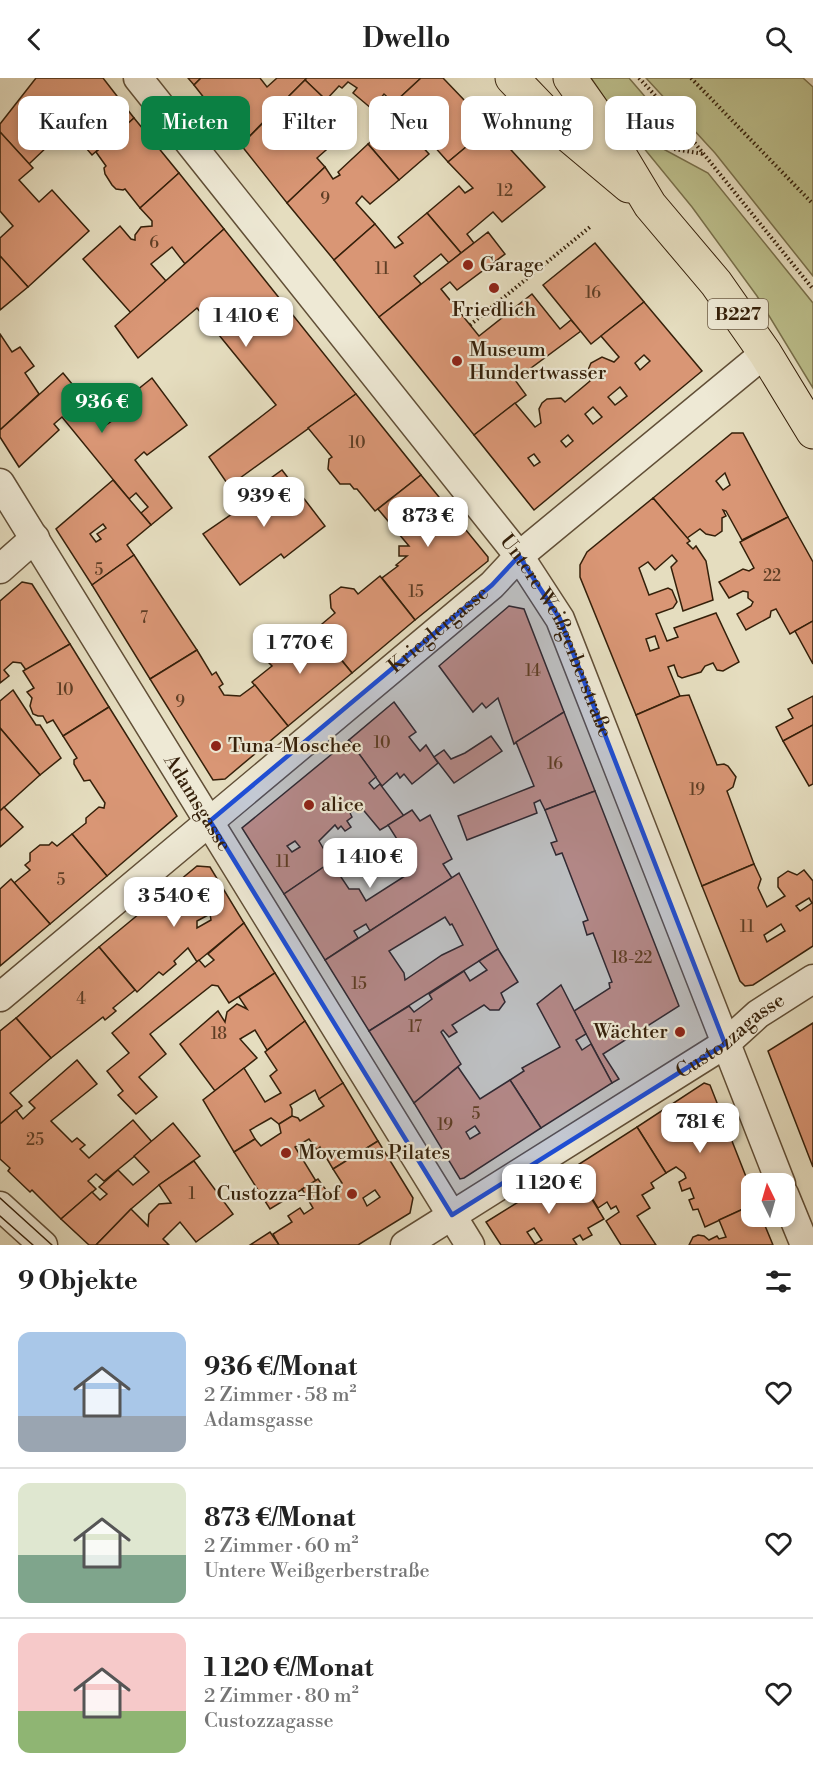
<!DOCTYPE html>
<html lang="de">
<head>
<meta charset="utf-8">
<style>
	body { margin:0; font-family:"Libre Bodoni",serif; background:#f2f2f2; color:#222; height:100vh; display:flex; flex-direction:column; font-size:22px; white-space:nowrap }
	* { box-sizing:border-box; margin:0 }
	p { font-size:20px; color:#767676 }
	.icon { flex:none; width:33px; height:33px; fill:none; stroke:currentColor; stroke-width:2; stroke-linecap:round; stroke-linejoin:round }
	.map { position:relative; height:1167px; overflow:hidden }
	.side { display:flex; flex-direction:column; background:#fff; flex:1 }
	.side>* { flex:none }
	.top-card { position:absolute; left:18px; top:18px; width:777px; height:54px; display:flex; gap:12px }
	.needle { width:39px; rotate:355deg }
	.tools { position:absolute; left:741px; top:1095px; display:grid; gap:12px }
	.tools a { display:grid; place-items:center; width:54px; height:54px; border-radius:12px; background:#fff; box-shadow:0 3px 9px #0003; font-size:30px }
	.price { position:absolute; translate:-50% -51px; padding:0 14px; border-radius:12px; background:#fff; color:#222; font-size:20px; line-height:39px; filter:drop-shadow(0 2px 3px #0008) }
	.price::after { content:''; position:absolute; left:50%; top:36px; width:18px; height:14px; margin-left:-9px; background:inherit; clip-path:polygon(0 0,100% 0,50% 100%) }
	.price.active { background:#0b8043; color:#fff }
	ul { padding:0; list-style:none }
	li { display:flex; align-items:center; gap:18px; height:150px; padding:0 18px }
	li+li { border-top:2px solid #e0e0e0 }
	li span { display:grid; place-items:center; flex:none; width:168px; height:120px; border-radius:12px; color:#555 }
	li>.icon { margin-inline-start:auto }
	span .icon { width:72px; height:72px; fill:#fffc; stroke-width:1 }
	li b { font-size:26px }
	h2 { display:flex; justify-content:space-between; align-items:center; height:72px; padding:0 18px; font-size:26px }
	.chip { padding:0 21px; border-radius:12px; background:#fff; box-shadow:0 3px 9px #0003; font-size:21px; line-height:54px }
	.chip.active { background:#0b8043; color:#fff }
	header { display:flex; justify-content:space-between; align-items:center; height:78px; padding:0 18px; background:#fff; font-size:27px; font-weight:800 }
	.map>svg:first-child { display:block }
	.green { fill:#bcbf8c; stroke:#78704b; stroke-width:1.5 }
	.building { fill:#d99675; stroke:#35200a; stroke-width:1.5; fill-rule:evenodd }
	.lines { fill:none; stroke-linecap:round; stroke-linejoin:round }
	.minor-casing { stroke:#614f37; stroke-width:31 }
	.major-casing { stroke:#35200a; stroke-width:35 }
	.path { stroke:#35200a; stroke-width:4; stroke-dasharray:1.5 3; stroke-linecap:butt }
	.minor { stroke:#eee9d5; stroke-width:28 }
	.major { stroke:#e5ddbf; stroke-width:33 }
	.tram { stroke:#35200a; stroke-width:1.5 }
	.marked { fill:#1d4ed8; fill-opacity:0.2; stroke:#1d4ed8; stroke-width:4.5; stroke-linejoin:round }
	.poi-dot { fill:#8f2418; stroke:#eee9d5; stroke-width:2 }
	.labels { text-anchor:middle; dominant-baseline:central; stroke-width:4.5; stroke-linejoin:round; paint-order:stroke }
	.number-label { font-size:16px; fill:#5e3e25 }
	.shield { fill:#eee9d5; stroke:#6c5c47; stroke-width:1.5 }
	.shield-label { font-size:18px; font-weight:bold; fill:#35200a }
	.poi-label { font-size:20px; fill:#35200a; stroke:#eee9d5; text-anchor:start }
	.street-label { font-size:20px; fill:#35200a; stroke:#eee9d5 }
</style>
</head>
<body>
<header><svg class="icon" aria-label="back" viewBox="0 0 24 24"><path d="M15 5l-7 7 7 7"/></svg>Dwello<svg class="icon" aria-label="search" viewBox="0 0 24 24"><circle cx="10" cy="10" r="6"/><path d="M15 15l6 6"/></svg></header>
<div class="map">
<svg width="813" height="1167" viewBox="0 0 813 1167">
	<rect width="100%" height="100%" fill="#e5ddbf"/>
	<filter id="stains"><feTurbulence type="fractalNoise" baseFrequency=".00333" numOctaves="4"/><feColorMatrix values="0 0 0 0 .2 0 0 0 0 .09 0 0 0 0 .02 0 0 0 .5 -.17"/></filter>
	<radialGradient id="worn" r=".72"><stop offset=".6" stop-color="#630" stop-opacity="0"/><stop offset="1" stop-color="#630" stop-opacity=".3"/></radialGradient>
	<!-- green -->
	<g class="green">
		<polygon points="591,0 629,0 684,64 682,66 640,48 613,32"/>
		<polygon points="646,0 803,0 813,9 813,198 715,75"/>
		<polygon points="643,60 708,95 813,225 813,310 757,218 692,129 638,63"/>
	</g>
	<!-- building -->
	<g class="building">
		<path d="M 36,0 L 103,0 L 134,40 L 92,77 L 68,49 L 29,86 L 0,54 L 0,46 ZM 84,21 L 92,31 L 84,38 L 76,28 Z"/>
		<polygon points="188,0 201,0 194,7"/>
		<polygon points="201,0 260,0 267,9 277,0 307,0 279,28 275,23 267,32 271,36 241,67 194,7"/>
		<polygon points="307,0 421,0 394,25 384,16 372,31 353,15 357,10 348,4 342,10 339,8 326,22 305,2"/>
		<polygon points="421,0 443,0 490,49 448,84 425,58 418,64 429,76 399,102 368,66 404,35 394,25"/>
		<polygon points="305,2 326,22 312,36 314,40 309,44 316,51 319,49 334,65 317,80 325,89 287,125 241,67 275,33 285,45 297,35 286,21"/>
		<polygon points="134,40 179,95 140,130 125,111 123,112 116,111 112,107 105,96 104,90 106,88 96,74"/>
		<polygon points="490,49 545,109 502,144 493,134 467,156 474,165 461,175 427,135 459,108 465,115 473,110 448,84"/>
		<polygon points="0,54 33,90 19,102 39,124 52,112 89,153 28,209 0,178 0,160 13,148 0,133"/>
		<polygon points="368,66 399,102 370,126 362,118 356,125 375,146 334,182 287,125 325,89 333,101 340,97 338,94"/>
		<polygon points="179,95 224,151 185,186 172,169 151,186 166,203 131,235 83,181 120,148 131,161 135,162 135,157 141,149 152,148 152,143 140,130"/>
		<polygon points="427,135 461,175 449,185 441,176 414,198 421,206 379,239 334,182 375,146 395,170 403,165 398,159"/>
		<polygon points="224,151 356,316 229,408 209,379 276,327 197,230 138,280 115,248"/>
		<polygon points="488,154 505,176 457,212 450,204 441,211 479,258 532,216 560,251 571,242 581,253 515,302 526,317 474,357 379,239"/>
		<polygon points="595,165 644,224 591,266 543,207"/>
		<polygon points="0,178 28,209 0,232"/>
		<path d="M 644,224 L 702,293 L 534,432 L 474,357 L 515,325 L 535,349 L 541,345 L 539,331 L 542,325 L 547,321 L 561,320 L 565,324 L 590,303 L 588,292 L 591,285 L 602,279 L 614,284 L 619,279 L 601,258 ZM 644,277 L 650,283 L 640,292 L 635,285 ZM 620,309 L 627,318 L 615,327 L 608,319 ZM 593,329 L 602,339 L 593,346 L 585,336 ZM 568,357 L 573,363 L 566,369 L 561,363 ZM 534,376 L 540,384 L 534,388 L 528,380 Z"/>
		<polygon points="0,256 12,274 20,269 34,288 25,295 39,316 0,352"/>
		<polygon points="63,295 106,347 116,340 111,333 152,300 187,347 147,377 144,374 135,382 172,430 151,447 141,435 148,429 136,415 129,421 62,339 54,346 59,352 19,389 0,359 0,352"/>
		<polygon points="356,316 421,397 375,433 357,411 354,411 350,406 340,406 328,391 329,381 332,379 308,350"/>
		<path d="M 732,355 L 743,355 L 788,439 L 742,462 L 726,433 L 723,432 L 726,438 L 722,440 L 722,453 L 715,458 L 706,456 L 700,451 L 687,460 L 653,420 ZM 725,395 L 730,407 L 723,412 L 716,403 Z"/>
		<polygon points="282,392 325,448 284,480 281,476 240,507 203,456 245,427 242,421"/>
		<polygon points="421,397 488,479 488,483 415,542 382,500 398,488 396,487 407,478 399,478 399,468 409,468 378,431"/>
		<path d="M 113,402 L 151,447 L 127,467 L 134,477 L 92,507 L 56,451 ZM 103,446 L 106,450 L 97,456 L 101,461 L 96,464 L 90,456 Z"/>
		<path d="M 653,420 L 690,463 L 687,465 L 693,471 L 696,468 L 706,483 L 713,522 L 683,533 L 671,489 L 677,483 L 672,477 L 655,492 L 648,484 L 639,490 L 649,517 L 668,510 L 672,512 L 677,524 L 673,530 L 656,536 L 667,563 L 678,559 L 674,550 L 716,535 L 739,584 L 723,593 L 717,592 L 713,585 L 705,588 L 701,594 L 682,600 L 678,598 L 674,587 L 668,589 L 680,618 L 636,637 L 580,499 L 580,487 L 587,474 ZM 655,558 L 659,570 L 650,573 L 646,561 Z"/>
		<polygon points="788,439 813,484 813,543 790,556 776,531 771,533 770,539 746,552 737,536 751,528 753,524 748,520 748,514 743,513 729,520 719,504 743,491 749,493 754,490 740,464"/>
		<polygon points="134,477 197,572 150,601 92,507"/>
		<polygon points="380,498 415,542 352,595 316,551 335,535 331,530 330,517 341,509 354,511 358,516"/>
		<polygon points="22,504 32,506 70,566 26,592 21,585 13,584 4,592 9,598 0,605 0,523"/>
		<polygon points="509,528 524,531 564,634 514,666 498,620 486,630 482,625 473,634 439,588"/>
		<polygon points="813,543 813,586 795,553"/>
		<polygon points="316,551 352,595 288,648 252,604 272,588 268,584 268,568 278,561 292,564 295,568"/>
		<polygon points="70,566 109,629 63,658 53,642 47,645 43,638 38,638 33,636 30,628 32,620 27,614 34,610 23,593"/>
		<polygon points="197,572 212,597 216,594 223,606 219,609 224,617 240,618 255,607 288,648 225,701 213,702 150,601"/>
		<polygon points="13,612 36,647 40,647 61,680 40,697 0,650 0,623"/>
		<polygon points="689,617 717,687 724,686 728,688 736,699 733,709 727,713 754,786 702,808 636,637 680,618"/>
		<polygon points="813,618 813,647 783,663 776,649 793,640 788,631"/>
		<polygon points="394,624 416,654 409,659 420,673 426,667 438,685 412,706 404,696 400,700 397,695 382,708 349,662"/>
		<polygon points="109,629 177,738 107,798 72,756 86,745 86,740 99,729 104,730 105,725 90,702 84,703 74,686 74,682 77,680 63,658"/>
		<polygon points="564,634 595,713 545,732 540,722 534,725 537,735 467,762 458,738 534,708 516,664"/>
		<polygon points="813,647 813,706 809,708 783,663"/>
		<polygon points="0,650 40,697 0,733"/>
		<polygon points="491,658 502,673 454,705 434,679 444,672 451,681 465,675"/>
		<path d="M 349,662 L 376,699 L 369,705 L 374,711 L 380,706 L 404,738 L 380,752 L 360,728 L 350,735 L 352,739 L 347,743 L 351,749 L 345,753 L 341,748 L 338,751 L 335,747 L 319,763 L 331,784 L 284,816 L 242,750 ZM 295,763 L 300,769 L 292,774 L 287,768 Z"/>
		<polygon points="595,713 679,928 603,976 619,1001 612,1005 574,933 610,910 609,905 612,904 593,855 587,857 583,844 588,842 562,775 556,777 551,765 557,763 545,732"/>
		<polygon points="4,729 23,749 0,769 0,733"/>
		<polygon points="412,732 420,743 430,737 452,781 443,786 452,800 370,853 366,846 354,853 358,860 325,882 284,816 331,784 349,811 359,811 366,823 416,791 388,747"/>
		<polygon points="72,756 107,798 50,846 14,805 30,792 25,787 30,783 30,775 40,767 49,767 52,764 57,768"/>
		<path d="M 754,786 L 761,801 L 758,810 L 767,829 L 785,818 L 778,809 L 778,800 L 788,793 L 797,797 L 804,792 L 813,803 L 813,868 L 753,907 L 745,908 L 740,903 L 702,808 ZM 809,820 L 812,825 L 800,833 L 796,828 ZM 781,846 L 785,853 L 767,864 L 764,857 Z"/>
		<path d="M 197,788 L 210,789 L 244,845 L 197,884 L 188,870 L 174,883 L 176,886 L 163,897 L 159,894 L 137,914 L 99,869 ZM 210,836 L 211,842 L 197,850 L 197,843 Z"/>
		<path d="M 459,795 L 498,871 L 369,953 L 325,882 ZM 445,839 L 450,847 L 452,846 L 463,867 L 442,877 L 405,902 L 404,895 L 389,873 Z"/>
		<polygon points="11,801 50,846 0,888 0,811"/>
		<polygon points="244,845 275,895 229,925 218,908 212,907 150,956 166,976 139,999 157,1019 136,1036 118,1017 123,1013 107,993 129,975 112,955 199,882 205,889 214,882 208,876"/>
		<polygon points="99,869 135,912 113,930 116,933 105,942 103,939 51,980 16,940"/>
		<polygon points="498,871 518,904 501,915 505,924 499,932 490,932 484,927 452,947 457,954 449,959 443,952 441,954 461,986 414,1025 369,953 409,928 414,934 432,921 429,916 464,893 470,903 487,892 479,883"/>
		<polygon points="275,895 305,943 267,972 255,952 240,961 257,980 215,1013 180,966 218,933 225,944 227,934 237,926 247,931 239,919"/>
		<polygon points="561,907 586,956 576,962 582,972 591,966 612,1005 541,1050 510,1002 524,993 522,990 560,969 537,926"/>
		<polygon points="16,940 51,980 10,1015 22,1028 0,1046 0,953"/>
		<polygon points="305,943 343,1005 319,1021 315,1012 290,1027 292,1031 292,1038 279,1046 271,1040 250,1052 255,1061 234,1074 203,1022 244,990 265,1024 281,1015 270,998 277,992 265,974"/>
		<polygon points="813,945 813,1089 768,973"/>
		<polygon points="77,982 97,1006 51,1043 72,1064 77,1060 85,1067 80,1071 89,1080 133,1042 152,1064 104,1103 96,1096 88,1103 96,1111 61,1141 32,1112 30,1114 8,1093 10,1090 0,1081 0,1046 16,1032 23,1041 35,1030 29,1024"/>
		<path d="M 458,989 L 480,1021 L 510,1002 L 541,1050 L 464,1100 L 460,1101 L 414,1025 ZM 475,1048 L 480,1055 L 470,1061 L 466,1054 Z"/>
		<polygon points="343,1005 378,1063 333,1091 320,1069 317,1072 309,1061 295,1069 316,1103 270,1131 234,1074 255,1061 261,1068 281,1055 279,1046 292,1038 298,1040 300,1043 324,1028 319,1021"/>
		<polygon points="704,1005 710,1007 752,1114 752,1127 705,1149 698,1131 693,1132 689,1122 694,1120 690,1110 682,1113 679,1104 686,1100 684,1095 676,1089 666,1095 637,1049"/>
		<polygon points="173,1045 200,1078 159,1107 131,1131 96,1167 89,1167 61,1141 92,1114 100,1122 107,1116 99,1109 118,1092 133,1107 149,1094 134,1078"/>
		<polygon points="637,1049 666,1095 651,1105 654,1110 642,1117 650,1130 637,1138 656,1167 621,1167 606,1143 619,1134 616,1128 611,1131 607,1124 598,1130 573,1090"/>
		<path d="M 378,1063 L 413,1120 L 410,1135 L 358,1167 L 279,1167 L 273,1156 L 292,1144 L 288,1138 L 300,1130 L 304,1136 L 313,1130 L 302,1111 L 318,1101 L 331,1119 L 341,1112 L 338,1107 L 342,1105 L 333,1091 ZM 375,1112 L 380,1119 L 367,1128 L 363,1120 Z"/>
		<polygon points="194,1083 233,1136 196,1164 180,1144 163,1161 169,1167 96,1167 131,1131 148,1148 149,1136 159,1126 171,1125 159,1107"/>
		<path d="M 573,1090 L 604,1141 L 588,1150 L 592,1157 L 583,1162 L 580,1157 L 573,1161 L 577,1167 L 501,1167 L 486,1144 ZM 534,1150 L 542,1162 L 535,1166 L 527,1154 Z"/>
		<polygon points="752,1127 752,1138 761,1138 773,1167 689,1167 693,1159 698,1157 704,1158 709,1162 717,1158 719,1161 726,1159 719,1142"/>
		<polygon points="270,1154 279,1167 250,1167"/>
	</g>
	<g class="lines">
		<!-- minor casing -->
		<g class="minor-casing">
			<g id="minor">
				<path id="s1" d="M 138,0 L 519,478 L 560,541 L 781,1106"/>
				<path id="s2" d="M 0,405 L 470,1167"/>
				<polyline points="0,491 35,460"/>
				<path id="s3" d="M 0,919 L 492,507 L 519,478 L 765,275"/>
				<polyline points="784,1116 805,1167"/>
				<polyline points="0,1128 43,1167"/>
				<path id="s4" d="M 405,1167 L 725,966 L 758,936 L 813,901"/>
			</g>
		</g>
		<!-- major casing -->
		<g class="major-casing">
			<g id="major">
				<polyline points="512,0 561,51 629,108"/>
				<polyline points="570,0 594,34 650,127 716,205 765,275 813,354"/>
			</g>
		</g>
		<!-- path -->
		<g class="path">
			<polyline points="639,0 664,27 813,211"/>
			<polyline points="691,0 813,126"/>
			<polyline points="646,57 674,71 704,76"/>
			<polyline points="470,247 590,149"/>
		</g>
		<!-- minor -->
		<use href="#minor" class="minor"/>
		<!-- major -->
		<use href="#major" class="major"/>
		<!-- tram -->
		<g class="tram">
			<polyline points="0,1120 52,1167"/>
			<polyline points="0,1138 33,1167"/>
		</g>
	</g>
	<!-- marked area -->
	<path class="marked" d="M 519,478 L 560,541 L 725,966 L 452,1137 L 210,743 L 492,507 Z"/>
	<!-- markers -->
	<g class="poi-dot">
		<circle cx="468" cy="187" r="6"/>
		<circle cx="494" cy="210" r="6"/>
		<circle cx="457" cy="283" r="6"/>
		<circle cx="216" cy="668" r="6"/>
		<circle cx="309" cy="727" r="6"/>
		<circle cx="680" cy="954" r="6"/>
		<circle cx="286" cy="1075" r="6"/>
		<circle cx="352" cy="1116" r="6"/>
	</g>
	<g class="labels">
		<!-- number labels -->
		<g class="number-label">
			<text x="505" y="113">12</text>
			<text x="325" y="121">9</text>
			<text x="154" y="165">6</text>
			<text x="382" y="191">11</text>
			<text x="593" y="215">16</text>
			<text x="357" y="365">10</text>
			<text x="99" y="492">5</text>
			<text x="772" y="498">22</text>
			<text x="416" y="514">15</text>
			<text x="144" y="540">7</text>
			<text x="533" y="593">14</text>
			<text x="65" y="612">10</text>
			<text x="180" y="624">9</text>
			<text x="382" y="665">10</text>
			<text x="555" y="686">16</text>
			<text x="697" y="712">19</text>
			<text x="283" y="784">11</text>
			<text x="61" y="802">5</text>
			<text x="747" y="849">11</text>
			<text x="632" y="880">18-22</text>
			<text x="359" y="906">15</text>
			<text x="81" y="921">4</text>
			<text x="415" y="949">17</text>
			<text x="219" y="956">18</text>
			<text x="476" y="1036">5</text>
			<text x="445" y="1047">19</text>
			<text x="35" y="1062">25</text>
			<text x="192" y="1116">1</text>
		</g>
		<!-- shield labels -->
		<rect class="shield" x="708" y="221" width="60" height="30" rx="4.5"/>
		<g class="shield-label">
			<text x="738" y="236">B227</text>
		</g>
		<!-- poi labels -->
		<g class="poi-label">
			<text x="480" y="187">Garage</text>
			<text x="494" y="232" text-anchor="middle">Friedlich</text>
			<text x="469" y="272">Museum<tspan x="469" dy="23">Hundertwasser</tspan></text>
			<text x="228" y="668">Tuna-Moschee</text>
			<text x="321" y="727">alice</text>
			<text x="668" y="954" text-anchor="end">Wächter</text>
			<text x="298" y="1075">Movemus Pilates</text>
			<text x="340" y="1116" text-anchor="end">Custozza-Hof</text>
		</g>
		<!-- street labels -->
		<g class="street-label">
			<text stroke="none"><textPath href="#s3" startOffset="572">Krieglergasse</textPath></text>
			<text stroke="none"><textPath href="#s1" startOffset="700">Untere Weißgerberstraße</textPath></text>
			<text stroke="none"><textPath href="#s2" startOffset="376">Adamsgasse</textPath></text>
			<text stroke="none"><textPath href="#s4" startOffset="387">Custozzagasse</textPath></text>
		</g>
	</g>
	<rect width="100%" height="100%" filter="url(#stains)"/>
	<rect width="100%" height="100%" fill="url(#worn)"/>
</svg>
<div class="tools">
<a><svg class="needle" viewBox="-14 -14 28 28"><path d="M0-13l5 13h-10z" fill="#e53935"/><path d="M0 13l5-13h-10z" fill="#767676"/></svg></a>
</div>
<b class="price" style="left:246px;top:270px">1 410 €</b>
<b class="price active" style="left:102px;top:356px">936 €</b>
<b class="price" style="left:264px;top:450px">939 €</b>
<b class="price" style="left:428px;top:470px">873 €</b>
<b class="price" style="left:300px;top:597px">1 770 €</b>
<b class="price" style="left:370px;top:811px">1 410 €</b>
<b class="price" style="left:174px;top:850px">3 540 €</b>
<b class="price" style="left:700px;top:1076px">781 €</b>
<b class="price" style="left:549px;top:1137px">1 120 €</b>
<div class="top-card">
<a class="chip">Kaufen</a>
<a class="chip active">Mieten</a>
<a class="chip">Filter</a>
<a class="chip">Neu</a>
<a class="chip">Wohnung</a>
<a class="chip">Haus</a>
</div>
</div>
<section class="side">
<h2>9 Objekte<svg class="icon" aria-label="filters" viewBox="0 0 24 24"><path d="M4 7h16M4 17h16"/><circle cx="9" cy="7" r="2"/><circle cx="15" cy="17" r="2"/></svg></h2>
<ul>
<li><span style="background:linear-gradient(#a9c7e8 70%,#9aa5b1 0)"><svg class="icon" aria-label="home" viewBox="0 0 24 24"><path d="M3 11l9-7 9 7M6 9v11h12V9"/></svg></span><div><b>936 €/Monat</b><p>2 Zimmer · 58 m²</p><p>Adamsgasse</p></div><svg class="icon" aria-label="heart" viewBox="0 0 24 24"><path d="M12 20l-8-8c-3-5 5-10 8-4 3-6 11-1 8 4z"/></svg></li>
<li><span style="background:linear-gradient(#dfe7d0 60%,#7fa58c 0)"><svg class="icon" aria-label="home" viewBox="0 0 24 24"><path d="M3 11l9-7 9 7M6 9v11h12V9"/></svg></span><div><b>873 €/Monat</b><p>2 Zimmer · 60 m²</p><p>Untere Weißgerberstraße</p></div><svg class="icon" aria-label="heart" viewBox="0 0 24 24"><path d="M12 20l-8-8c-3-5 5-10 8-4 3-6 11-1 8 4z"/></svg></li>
<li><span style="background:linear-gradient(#f6c9c9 65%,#8fb573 0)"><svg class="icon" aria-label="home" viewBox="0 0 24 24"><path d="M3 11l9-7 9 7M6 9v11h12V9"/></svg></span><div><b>1 120 €/Monat</b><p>2 Zimmer · 80 m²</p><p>Custozzagasse</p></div><svg class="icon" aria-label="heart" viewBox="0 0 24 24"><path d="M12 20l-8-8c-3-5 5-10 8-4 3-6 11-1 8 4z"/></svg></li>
</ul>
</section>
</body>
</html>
